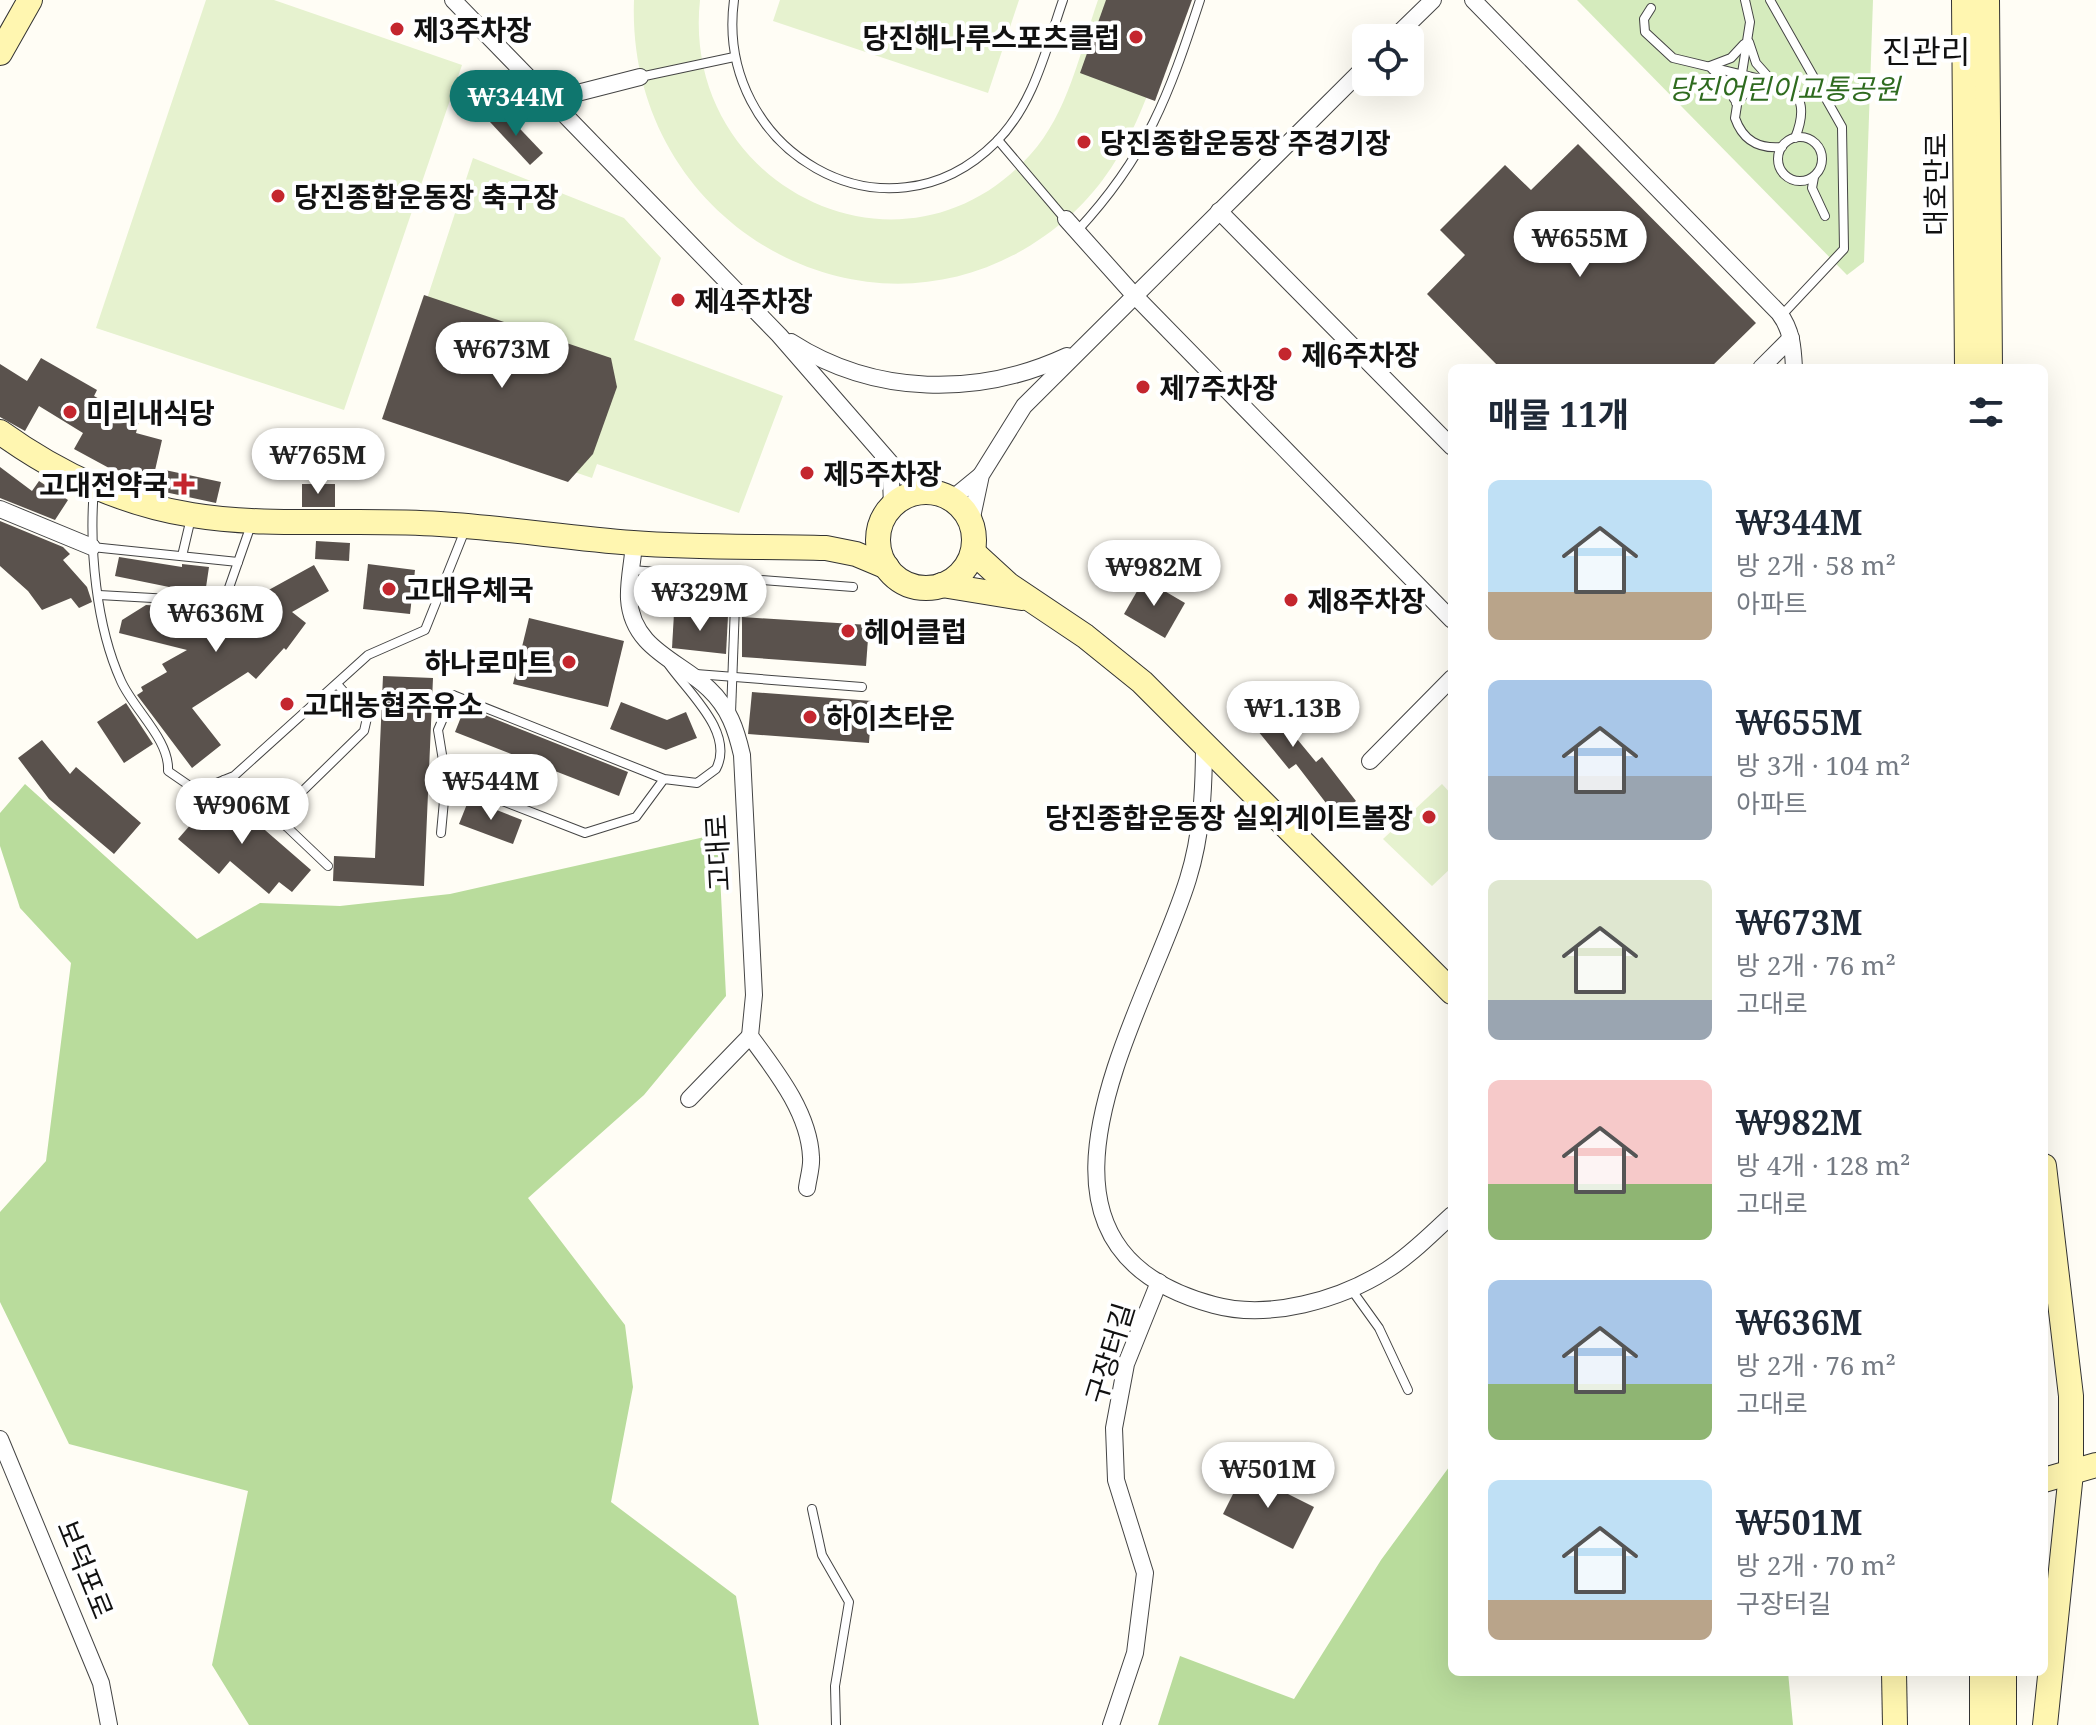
<!DOCTYPE html>
<html lang="ko">
<head>
<meta charset="utf-8">
<style>
	body { margin:0; font-family:"Noto Serif","Noto Sans KR",serif; background:#f6f6f7; color:#1f2937; height:100vh; display:flex; flex-direction:column; font-size:30px; white-space:nowrap }
	* { box-sizing:border-box; margin:0 }
	p { font-size:26px; color:#747a83 }
	.icon { flex:none; width:44px; height:44px; fill:none; stroke:currentColor; stroke-width:2; stroke-linecap:round; stroke-linejoin:round }
	.map { position:relative; flex:1; overflow:hidden }
	.sheet { position:absolute; left:1448px; top:364px; width:600px; height:1312px; display:flex; flex-direction:column; background:#fff; border-radius:12px; box-shadow:0 8px 32px #0002 }
	.sheet>* { flex:none }
	.fabs { position:absolute; left:1352px; top:24px; display:grid; gap:16px }
	.fabs a { display:grid; place-items:center; width:72px; height:72px; border-radius:12px; background:#fff; box-shadow:0 8px 32px #0002; font-size:40px }
	.price { position:absolute; translate:-50% -68px; padding:0 18px; border-radius:28px; background:#fff; color:#222; font-size:26px; line-height:52px; filter:drop-shadow(0 2px 4px #0008) }
	.price::after { content:''; position:absolute; left:50%; top:48px; width:24px; height:18px; margin-left:-12px; background:inherit; clip-path:polygon(0 0,100% 0,50% 100%) }
	.price.current { background:#0f766e; color:#fff }
	ul { padding:0; list-style:none }
	li { display:flex; align-items:center; gap:24px; height:200px; padding:0 40px }
	li span { display:grid; place-items:center; flex:none; width:224px; height:160px; border-radius:12px; color:#555 }
	li>.icon { margin-inline-start:auto }
	span .icon { width:96px; height:96px; fill:#fffc; stroke-width:1 }
	li b { font-size:34px }
	h2 { display:flex; justify-content:space-between; align-items:center; height:96px; padding:0 40px; font-size:34px }
	.map>svg:first-child { display:block }
	.green { fill:#d5ebbd }
	.forest { fill:#b9dc9c }
	.pitch { fill:#e6f2cf }
	.building { fill:#5a524d }
	.lines { fill:none; stroke-linecap:round; stroke-linejoin:round }
	.lane-casing { stroke:#444; stroke-width:10 }
	.street-casing { stroke:#444; stroke-width:18 }
	.secondary-casing { stroke:#333; stroke-width:26 }
	.lane { stroke:#fff; stroke-width:8 }
	.street { stroke:#fff; stroke-width:16 }
	.secondary { stroke:#fff6b0; stroke-width:24 }
	.poi-dot { fill:#c4262e; stroke:#fff; stroke-width:3 }
	.labels { text-anchor:middle; dominant-baseline:central; stroke-width:8; stroke-linejoin:round; paint-order:stroke }
	.poi-label { font-size:28px; font-weight:bold; fill:#111; stroke:#fff; text-anchor:start }
	.park-label { font-size:28px; font-style:italic; fill:#2f6b1f; stroke:#fff }
	.street-label { font-size:28px; fill:#111; stroke:#fff }
	.quarter-label { font-size:32px; fill:#111; stroke:#fff }
</style>
</head>
<body>
<div class="map">
<svg width="2096" height="1725" viewBox="0 0 2096 1725">
	<rect width="100%" height="100%" fill="#fffdf5"/>
	<!-- green -->
	<polygon class="green" points="1577,0 1873,0 1864,262 1847,275"/>
	<!-- forest -->
	<g class="forest">
		<polygon points="25,784 197,939 260,903 340,906 450,894 718,834 726,996 644,1095 528,1198 625,1325 633,1387 611,1502 736,1596 759,1725 249,1725 212,1665 248,1491 69,1444 0,1302 0,1212 46,1161 71,963 20,908 0,846 0,813"/>
		<polygon points="1452,1463 1452,1672 1788,1672 1793,1725 1158,1725 1180,1656 1294,1699 1381,1560"/>
	</g>
	<!-- pitch -->
	<g class="pitch">
		<polygon points="206,0 274,0 462,65 344,410 96,328"/>
		<path d="M 634,0 L 700,0 C 680,186 902,297 1030,155 C 1068,113 1080,52 1098,0 L 1180,0 C 1154,76 1134,158 1072,214 C 893,376 625,235 634,0 Z"/>
		<polygon points="780,0 1019,0 988,93 773,21"/>
		<polygon points="473,158 624,218 661,258 634,340 783,396 739,513 597,464 592,478 391,409"/>
		<polygon points="1442,784 1452,795 1452,867 1432,886 1383,839"/>
	</g>
	<!-- building -->
	<g class="building">
		<polygon points="1106,0 1192,0 1155,101 1080,73"/>
		<polygon points="502,110 543,153 530,165 490,122"/>
		<polygon points="1578,144 1756,323 1710,368 1500,368 1427,294 1465,255 1440,230 1505,165 1531,190"/>
		<polygon points="424,295 611,358 617,387 593,454 568,482 382,419"/>
		<polygon points="41,358 97,390 94,396 139,421 136,433 162,440 153,479 109,468 74,449 83,433 39,406 25,431 0,417 0,364 27,381"/>
		<polygon points="0,467 32,491 39,481 68,500 55,520 0,498"/>
		<polygon points="165,470 221,482 216,503 160,491"/>
		<rect x="302" y="484" width="33" height="23"/>
		<polygon points="0,521 63,547 70,554 63,560 87,587 92,602 79,608 71,598 42,610 28,591 0,566"/>
		<polygon points="316,541 350,543 349,561 315,559"/>
		<polygon points="119,557 182,567 182,564 209,567 205,594 168,592 174,588 115,576"/>
		<polygon points="368,564 415,570 410,614 363,609"/>
		<polygon points="314,565 329,591 292,612 306,623 286,650 284,648 256,679 248,672 192,708 221,745 192,768 137,695 143,691 141,687 167,672 162,664 187,650 119,633 122,620 146,605 203,608 240,618 262,590 265,592"/>
		<polygon points="1144,579 1185,603 1165,638 1124,614"/>
		<polygon points="674,613 728,616 726,654 672,648"/>
		<polygon points="742,617 869,625 866,666 742,657"/>
		<polygon points="529,618 624,641 608,707 513,684"/>
		<polygon points="383,676 433,678 424,886 333,881 334,856 375,858"/>
		<polygon points="1250,682 1316,762 1322,757 1356,801 1336,816 1296,764 1289,769 1231,698"/>
		<polygon points="752,692 872,701 869,743 748,734"/>
		<polygon points="621,702 667,720 686,712 697,738 666,750 610,729"/>
		<polygon points="126,703 153,744 124,763 97,722"/>
		<polygon points="465,707 628,772 619,796 455,732"/>
		<polygon points="42,740 70,774 76,767 141,823 114,854 49,799 18,758"/>
		<polygon points="220,791 311,870 292,892 279,882 269,894 230,861 219,874 178,839"/>
		<polygon points="469,799 522,820 513,844 459,824"/>
		<polygon points="1244,1472 1314,1507 1293,1549 1223,1514"/>
	</g>
	<g class="lines">
		<!-- lane casing -->
		<g class="lane-casing">
			<g id="lane">
				<path d="M 734,0 C 714,150 886,252 996,142 C 1034,104 1046,49 1063,0"/>
				<path d="M 1745,0 L 1750,22 L 1735,118 C 1743,141 1759,149 1782,147"/>
				<polyline points="1770,0 1842,127 1844,249 1781,316"/>
				<path d="M 1651,8 L 1644,19 L 1645,32 L 1673,58 L 1781,84 C 1806,93 1804,116 1795,138"/>
				<polyline points="1749,42 1756,63 1772,81"/>
				<polyline points="1710,66 1731,58 1744,44"/>
				<polyline points="1712,69 1727,83 1734,99"/>
				<polyline points="640,77 734,57"/>
				<polyline points="1736,103 1750,89 1772,83"/>
				<circle cx="1800" cy="159" r="22"/>
				<polyline points="998,140 1065,219"/>
				<polyline points="1814,177 1812,188 1825,216"/>
				<path d="M 1077,231 C 1147,156 1169,95 1200,0"/>
				<path d="M 94,488 C 89,548 96,626 121,681 C 134,710 170,740 168,771 L 197,791 L 234,776 L 368,655 L 425,630 L 465,530"/>
				<polyline points="92,547 238,562"/>
				<polyline points="182,556 191,518"/>
				<polyline points="632,570 853,587"/>
				<polyline points="99,595 224,602 251,525"/>
				<polyline points="696,674 862,687"/>
				<polyline points="731,713 736,578"/>
				<path d="M 664,779 L 636,817 L 585,833 L 446,779 L 438,730 L 453,695 L 664,779 L 697,783 L 716,769 C 735,733 689,693 669,665"/>
				<polyline points="224,780 287,827 328,866"/>
				<polyline points="275,818 364,731 367,718 337,684"/>
				<polyline points="441,833 446,779"/>
				<polyline points="1351,1289 1379,1328 1408,1390"/>
				<polyline points="812,1509 822,1555 849,1602 835,1686 836,1725"/>
			</g>
		</g>
		<!-- street casing -->
		<g class="street-casing">
			<g id="street">
				<polyline points="453,0 779,335 894,467 926,492"/>
				<path d="M 1473,0 L 1779,313 C 1792,330 1793,348 1794,368"/>
				<polyline points="1394,38 1433,0"/>
				<polyline points="550,100 640,77"/>
				<polyline points="1219,211 1452,447"/>
				<polyline points="1066,219 1134,295 1452,620"/>
				<path d="M 791,342 C 875,396 978,397 1067,356"/>
				<polyline points="1761,368 1791,338"/>
				<polyline points="883,458 891,479 892,506"/>
				<polyline points="947,497 958,494 980,476"/>
				<polyline points="0,509 92,547"/>
				<polyline points="971,522 981,475 1024,406 1366,66"/>
				<path d="M 634,543 C 633,561 628,581 629,599 C 632,649 680,661 709,689 C 729,708 736,729 742,755 L 754,995 L 750,1036 C 775,1070 809,1112 811,1157 C 812,1167 808,1179 807,1188"/>
				<path d="M 1204,742 C 1204,789 1202,834 1188,879 C 1147,1013 990,1245 1214,1305 C 1269,1320 1340,1300 1387,1270 C 1411,1255 1431,1234 1452,1215"/>
				<polyline points="1370,761 1452,678"/>
				<polyline points="689,1099 750,1036"/>
				<polyline points="0,1439 101,1683 109,1725"/>
				<polyline points="1111,1725 1135,1653 1145,1573 1116,1480 1114,1428 1126,1364 1159,1282"/>
			</g>
		</g>
		<!-- secondary casing -->
		<g class="secondary-casing">
			<g id="secondary">
				<polyline points="1964,0 1967,368"/>
				<polyline points="1987,0 1990,368"/>
				<polyline points="0,53 30,0"/>
				<path d="M 0,432 C 57,473 122,504 192,515 C 270,528 360,518 440,524 C 505,528 568,538 633,543 C 697,548 762,546 826,548 L 856,554 L 887,567"/>
				<circle cx="926" cy="540" r="48"/>
				<polyline points="973,552 1009,585 1085,636 1142,682 1452,992"/>
				<polyline points="942,585 1022,598"/>
				<polyline points="2044,1166 2071,1396 2071,1473 2045,1725"/>
				<polyline points="2044,1480 2096,1465"/>
				<polyline points="1894,1672 1895,1725"/>
				<polyline points="1982,1725 1982,1672"/>
				<polyline points="2004,1725 2004,1672"/>
			</g>
		</g>
		<!-- lane -->
		<use href="#lane" class="lane"/>
		<!-- street -->
		<use href="#street" class="street"/>
		<!-- secondary -->
		<use href="#secondary" class="secondary"/>
	</g>
	<!-- markers -->
	<g class="poi-dot">
		<circle cx="397" cy="29" r="8"/>
		<circle cx="1136" cy="37" r="8"/>
		<circle cx="1084" cy="142" r="8"/>
		<circle cx="278" cy="196" r="8"/>
		<circle cx="678" cy="300" r="8"/>
		<circle cx="1285" cy="354" r="8"/>
		<circle cx="1143" cy="387" r="8"/>
		<circle cx="70" cy="412" r="8"/>
		<circle cx="807" cy="473" r="8"/>
		<path d="M180 472h8v8h8v8h-8v8h-8v-8h-8v-8h8z"/>
		<circle cx="389" cy="589" r="8"/>
		<circle cx="1291" cy="600" r="8"/>
		<circle cx="848" cy="631" r="8"/>
		<circle cx="569" cy="662" r="8"/>
		<circle cx="287" cy="704" r="8"/>
		<circle cx="810" cy="717" r="8"/>
		<circle cx="1429" cy="817" r="8"/>
	</g>
	<g class="labels">
		<!-- poi labels -->
		<g class="poi-label">
			<text x="413" y="29">제3주차장</text>
			<text x="1120" y="37" text-anchor="end">당진해나루스포츠클럽</text>
			<text x="1100" y="142">당진종합운동장 주경기장</text>
			<text x="294" y="196">당진종합운동장 축구장</text>
			<text x="694" y="300">제4주차장</text>
			<text x="1301" y="354">제6주차장</text>
			<text x="1159" y="387">제7주차장</text>
			<text x="86" y="412">미리내식당</text>
			<text x="823" y="473">제5주차장</text>
			<text x="168" y="484" text-anchor="end">고대전약국</text>
			<text x="405" y="589">고대우체국</text>
			<text x="1307" y="600">제8주차장</text>
			<text x="864" y="631">헤어클럽</text>
			<text x="553" y="662" text-anchor="end">하나로마트</text>
			<text x="303" y="704">고대농협주유소</text>
			<text x="826" y="717">하이츠타운</text>
			<text x="1413" y="817" text-anchor="end">당진종합운동장 실외게이트볼장</text>
		</g>
		<!-- park labels -->
		<g class="park-label">
			<text x="1784" y="88">당진어린이교통공원</text>
		</g>
		<!-- street labels -->
		<g class="street-label">
			<text transform="translate(1935 184) rotate(-90)">대호만로</text>
			<text transform="translate(717 853) rotate(-93)">고대로</text>
			<text transform="translate(1109 1353) rotate(-73)">구장터길</text>
			<text transform="translate(86 1569) rotate(68)">보덕포로</text>
		</g>
		<!-- quarter labels -->
		<g class="quarter-label">
			<text x="1926" y="50">진관리</text>
		</g>
	</g>
</svg>
<div class="fabs">
<a><svg class="icon" aria-label="locate" viewBox="0 0 24 24"><circle cx="12" cy="12" r="6"/><path d="M12 2v4M12 18v4M2 12h4M18 12h4"/></svg></a>
</div>
<b class="price current" style="left:516px;top:138px">₩344M</b>
<b class="price" style="left:1580px;top:279px">₩655M</b>
<b class="price" style="left:502px;top:390px">₩673M</b>
<b class="price" style="left:318px;top:496px">₩765M</b>
<b class="price" style="left:1154px;top:608px">₩982M</b>
<b class="price" style="left:700px;top:633px">₩329M</b>
<b class="price" style="left:216px;top:654px">₩636M</b>
<b class="price" style="left:1293px;top:749px">₩1.13B</b>
<b class="price" style="left:491px;top:822px">₩544M</b>
<b class="price" style="left:242px;top:846px">₩906M</b>
<b class="price" style="left:1268px;top:1510px">₩501M</b>
<section class="sheet">
<h2>매물 11개<svg class="icon" aria-label="filters" viewBox="0 0 24 24"><path d="M4 7h16M4 17h16"/><circle cx="9" cy="7" r="2"/><circle cx="15" cy="17" r="2"/></svg></h2>
<ul>
<li><span style="background:linear-gradient(#bfe0f5 70%,#b9a48a 0)"><svg class="icon" aria-label="home" viewBox="0 0 24 24"><path d="M3 11l9-7 9 7M6 9v11h12V9"/></svg></span><div><b>₩344M</b><p>방 2개 · 58 m²</p><p>아파트</p></div></li>
<li><span style="background:linear-gradient(#a9c7e8 60%,#9aa5b1 0)"><svg class="icon" aria-label="home" viewBox="0 0 24 24"><path d="M3 11l9-7 9 7M6 9v11h12V9"/></svg></span><div><b>₩655M</b><p>방 3개 · 104 m²</p><p>아파트</p></div></li>
<li><span style="background:linear-gradient(#dfe7d0 75%,#9aa5b1 0)"><svg class="icon" aria-label="home" viewBox="0 0 24 24"><path d="M3 11l9-7 9 7M6 9v11h12V9"/></svg></span><div><b>₩673M</b><p>방 2개 · 76 m²</p><p>고대로</p></div></li>
<li><span style="background:linear-gradient(#f6c9c9 65%,#8fb573 0)"><svg class="icon" aria-label="home" viewBox="0 0 24 24"><path d="M3 11l9-7 9 7M6 9v11h12V9"/></svg></span><div><b>₩982M</b><p>방 4개 · 128 m²</p><p>고대로</p></div></li>
<li><span style="background:linear-gradient(#a9c7e8 65%,#8fb573 0)"><svg class="icon" aria-label="home" viewBox="0 0 24 24"><path d="M3 11l9-7 9 7M6 9v11h12V9"/></svg></span><div><b>₩636M</b><p>방 2개 · 76 m²</p><p>고대로</p></div></li>
<li><span style="background:linear-gradient(#bfe0f5 75%,#b9a48a 0)"><svg class="icon" aria-label="home" viewBox="0 0 24 24"><path d="M3 11l9-7 9 7M6 9v11h12V9"/></svg></span><div><b>₩501M</b><p>방 2개 · 70 m²</p><p>구장터길</p></div></li>
</ul>
</section>
</div>
</body>
</html>
